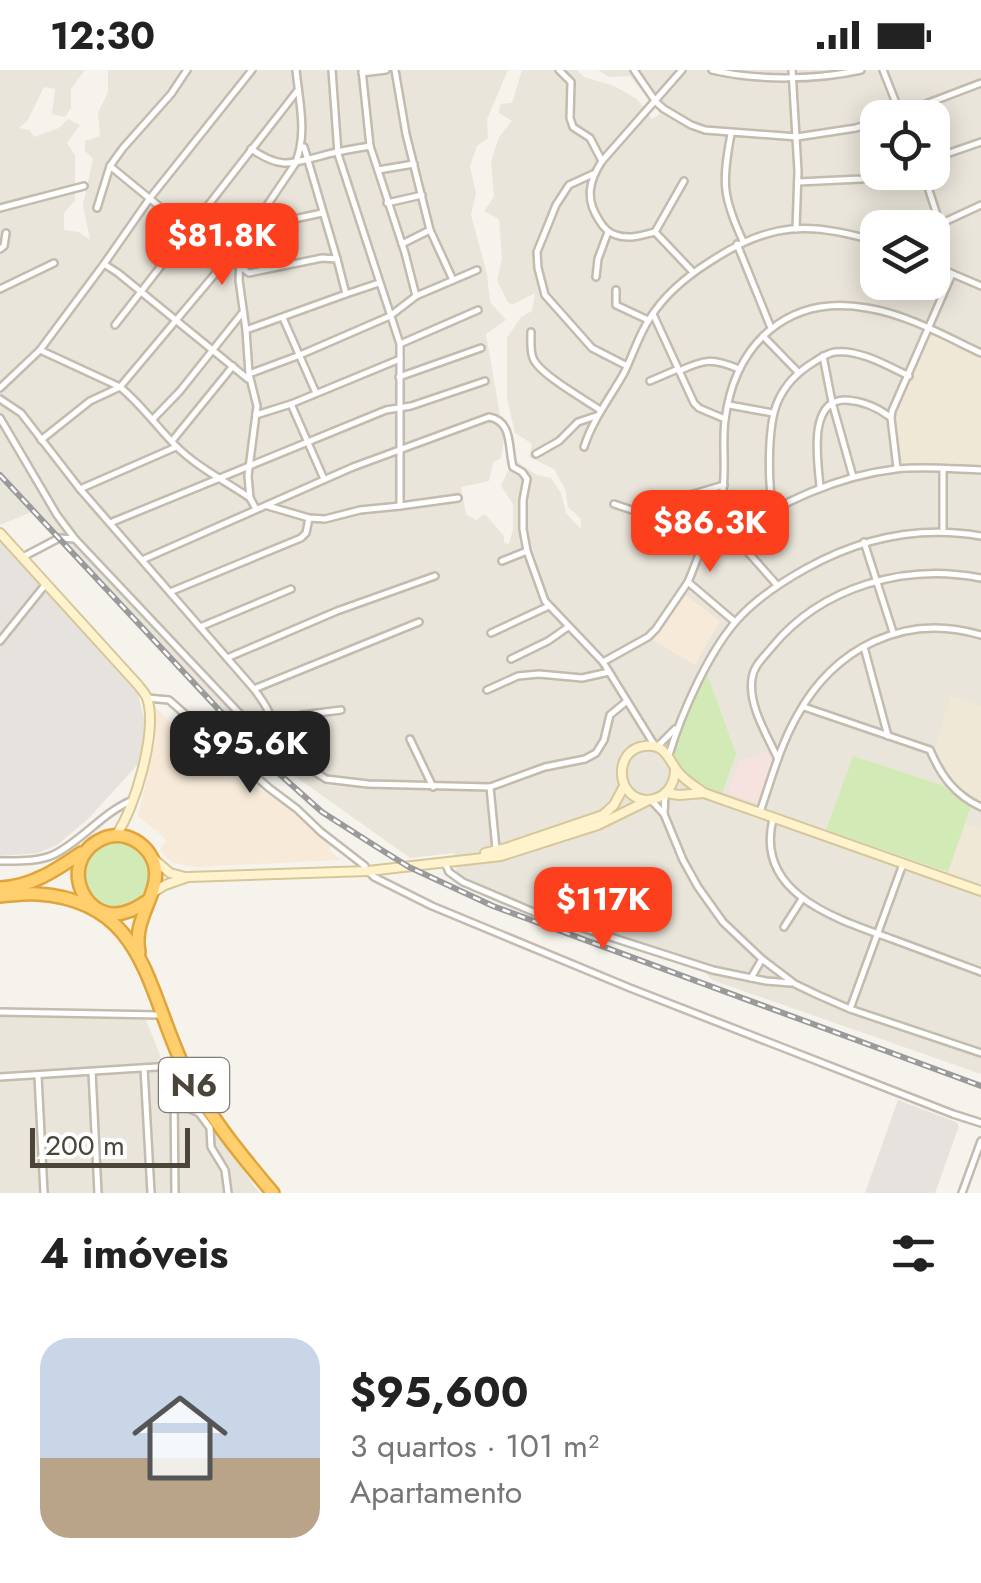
<!DOCTYPE html>
<html lang="pt">
<head>
<meta charset="utf-8">
<style>
	body { margin:0; font-family:Jost,sans-serif; background:#f6f6f6; color:#222; height:100vh; display:flex; flex-direction:column; font-size:38px; white-space:nowrap }
	* { box-sizing:border-box; margin:0 }
	p { font-size:32px; color:#767676 }
	.icon { flex:none; width:55px; height:55px; fill:none; stroke:currentColor; stroke-width:2; stroke-linecap:round; stroke-linejoin:round }
	.map { position:relative; height:1123px; overflow:hidden }
	.sheet { display:flex; flex-direction:column; background:#fff; flex:1 }
	.sheet>* { flex:none }
	.fabs { position:absolute; left:860px; top:30px; display:grid; gap:20px }
	.fabs a { display:grid; place-items:center; width:90px; height:90px; border-radius:20px; background:#fff; box-shadow:0 5px 25px #0003; font-size:50px }
	.scale { position:absolute; left:30px; bottom:25px; width:160px; box-sizing:border-box; padding-left:10px; border:5px solid #4b4439; border-top:0; font-size:28px; line-height:35px; white-space:nowrap; color:#4b4439; -webkit-text-stroke:8px #fff; paint-order:stroke }
	.price { position:absolute; translate:-50% -85px; padding:0 22px; border-radius:20px; background:#fc3f1d; color:#fff; font-size:32px; line-height:65px; filter:drop-shadow(0 2px 5px #0008) }
	.price::after { content:''; position:absolute; left:50%; top:60px; width:30px; height:22px; margin-left:-15px; background:inherit; clip-path:polygon(0 0,100% 0,50% 100%) }
	.price.on { background:#222; color:#fff }
	ul { padding:0; list-style:none }
	li { display:flex; align-items:center; gap:30px; height:250px; padding:0 40px }
	li span { display:grid; place-items:center; flex:none; width:280px; height:200px; border-radius:30px; color:#555 }
	li>.icon { margin-inline-start:auto }
	span .icon { width:120px; height:120px; fill:#fffc; stroke-width:1 }
	li b { font-size:42px }
	h2 { display:flex; justify-content:space-between; align-items:center; height:120px; padding:0 40px; font-size:42px }
	.status { display:flex; justify-content:space-between; align-items:center; height:70px; padding:0 50px; background:#fff; direction:ltr }
	.status svg { height:28px; fill:currentColor }
	.map>svg:first-child { display:block }
	.residential { fill:#eae5da; fill-rule:evenodd }
	.commercial { fill:#f7ead8 }
	.industrial { fill:#e6e2dd }
	.education { fill:#efe8d6 }
	.medical { fill:#f6e3e0 }
	.green { fill:#d2eab5 }
	.lines { fill:none; stroke-linecap:round; stroke-linejoin:round }
	.street-casing { stroke:#c2bbae; stroke-width:10 }
	.secondary-casing { stroke:#d6c79b; stroke-width:12 }
	.highway-casing { stroke:#e0a43c; stroke-width:16 }
	.street { stroke:#fff; stroke-width:5 }
	.secondary { stroke:#fff3cd; stroke-width:8 }
	.highway { stroke:#ffcf6e; stroke-width:11 }
	.rail-casing { stroke:#9a9a9a; stroke-width:6 }
	.rail { stroke:#fff; stroke-width:2.5; stroke-dasharray:8; stroke-linecap:butt }
	.labels { text-anchor:middle; dominant-baseline:central; stroke-width:8; stroke-linejoin:round; paint-order:stroke }
	.shield { fill:#fff; stroke:#817c74; stroke-width:2.5 }
	.shield-label { font-size:32px; font-weight:bold; fill:#4b4439 }
</style>
</head>
<body>
<div class="status"><b>12:30</b><svg viewBox="0 0 49 12"><path d="M0 12V9h3v3zM5 12V6h3v6zM10 12V3h3v9zM15 12V0h3v12zM26 1h20v11H26zM47 4h2v5h-2z"/></svg></div>
<div class="map">
<svg width="981" height="1123" viewBox="0 0 981 1123">
	<rect width="100%" height="100%" fill="#f6f3ec"/>
	<!-- residential -->
	<g class="residential">
		<path d="M 0,0 L 85,0 L 71,19 L 71,38 L 65,47 L 52,44 L 55,19 L 44,17 L 28,50 L 19,58 L 30,60 L 34,67 L 59,58 L 68,49 L 80,55 L 67,73 L 75,85 L 75,130 L 64,143 L 64,160 L 79,162 L 90,170 L 83,135 L 93,89 L 85,81 L 85,71 L 100,66 L 98,43 L 108,22 L 108,0 L 508,0 L 487,49 L 488,68 L 477,76 L 470,96 L 476,123 L 471,145 L 487,204 L 490,232 L 506,250 L 486,264 L 504,368 L 501,388 L 493,393 L 489,411 L 461,417 L 466,444 L 476,450 L 485,444 L 504,466 L 504,473 L 509,474 L 513,459 L 513,434 L 501,416 L 513,389 L 537,405 L 551,408 L 561,423 L 566,443 L 581,459 L 581,449 L 568,437 L 565,419 L 554,399 L 529,387 L 532,374 L 515,363 L 507,328 L 507,268 L 521,247 L 532,241 L 535,223 L 512,235 L 507,231 L 497,210 L 502,189 L 499,149 L 484,141 L 494,127 L 491,92 L 499,67 L 512,51 L 499,43 L 500,34 L 512,33 L 522,0 L 577,0 L 584,7 L 614,16 L 637,29 L 652,49 L 660,44 L 630,6 L 609,7 L 598,0 L 981,0 L 981,1004 L 712,910 L 694,890 L 519,834 L 461,809 L 457,804 L 454,783 L 410,788 L 278,694 L 228,646 L 37,440 L 0,455 ZM 878,48 L 932,48 L 932,102 L 878,102 ZM 878,158 L 932,158 L 932,212 L 878,212 Z"/>
		<polygon points="0,946 146,950 169,1008 201,1049 215,1060 259,1123 0,1123"/>
	</g>
	<!-- commercial -->
	<g class="commercial">
		<polygon points="683,523 720,551 695,595 653,570"/>
		<polygon points="155,637 206,691 213,685 233,705 291,737 333,775 329,780 340,790 196,797 172,793 160,780 167,770 138,746 156,670"/>
	</g>
	<!-- industrial -->
	<g class="industrial">
		<polygon points="0,470 138,624 146,657 138,694 88,749 57,775 38,783 0,786"/>
		<polygon points="898,1030 956,1052 959,1056 935,1123 865,1123"/>
	</g>
	<!-- education -->
	<g class="education">
		<polygon points="927,261 981,284 981,399 899,398 891,348"/>
		<polygon points="951,626 981,636 981,731 949,713 933,683"/>
		<polygon points="964,753 981,759 981,813 948,802"/>
	</g>
	<!-- medical -->
	<polygon class="medical" points="767,681 772,692 757,733 728,723 740,691"/>
	<!-- green -->
	<g class="green">
		<path d="M 707,604 L 736,684 L 721,726 C 692,714 666,699 676,663 Z"/>
		<polygon points="853,686 941,715 971,736 948,802 826,760"/>
		<path d="M 118,770 C 173,788 144,850 106,838 C 99,836 92,829 86,825 L 81,791 L 96,774 Z"/>
	</g>
	<g class="lines">
		<!-- street casing -->
		<g class="street-casing">
			<g id="street">
				<polyline points="395,0 406,64 430,160 453,210"/>
				<polyline points="559,0 571,12 570,48 573,57 590,68 602,91"/>
				<polyline points="634,0 656,32 664,39 691,55 705,60 797,67 856,58 878,51"/>
				<path d="M 682,0 L 602,91 C 589,111 585,129 599,150 C 603,157 608,163 616,165 C 629,170 642,165 655,162 L 692,201"/>
				<path d="M 712,0 C 757,11 817,10 861,0"/>
				<polyline points="792,0 798,101 796,159"/>
				<polyline points="883,0 902,48"/>
				<polyline points="362,3 386,0"/>
				<polyline points="889,48 981,13"/>
				<path d="M 731,64 C 722,112 722,126 743,171"/>
				<polyline points="304,77 337,189"/>
				<path d="M 251,79 C 281,99 289,94 321,86 C 337,81 354,79 370,76"/>
				<polyline points="932,89 981,72"/>
				<polyline points="110,96 188,160 249,203 322,188 337,189 346,224 246,260"/>
				<polyline points="378,100 414,94"/>
				<polyline points="923,102 940,154"/>
				<polyline points="593,104 569,115 556,135 537,182 538,198 545,225 592,278 627,296"/>
				<polyline points="798,112 861,109 893,102"/>
				<polyline points="387,133 422,125"/>
				<polyline points="0,138 84,116"/>
				<polyline points="97,138 110,96 123,78 171,24 187,0"/>
				<polyline points="252,158 322,143"/>
				<polyline points="655,162 684,111"/>
				<polyline points="932,171 940,154 981,135"/>
				<polyline points="402,174 430,160"/>
				<polyline points="737,174 771,258"/>
				<polyline points="0,179 4,176 6,163"/>
				<polyline points="932,195 981,216"/>
				<polyline points="596,207 598,189 608,162"/>
				<polyline points="0,219 54,193"/>
				<polyline points="616,220 616,235 648,250"/>
				<polyline points="346,224 379,213"/>
				<polyline points="416,226 477,200"/>
				<polyline points="653,244 694,333 699,338 725,349"/>
				<polyline points="283,248 316,323"/>
				<polyline points="115,255 298,20"/>
				<path d="M 531,262 C 531,269 530,281 533,288 C 539,304 584,329 600,340"/>
				<polyline points="763,266 798,302"/>
				<polyline points="400,274 478,240"/>
				<path d="M 40,280 L 120,317 C 141,334 157,357 176,376 C 197,397 225,411 250,428"/>
				<polyline points="823,286 832,332 853,407"/>
				<path d="M 679,301 C 705,289 712,288 739,299"/>
				<polyline points="249,304 300,285 390,246 416,226 405,183 370,76 362,0"/>
				<polyline points="399,307 481,278"/>
				<polyline points="248,309 118,203 104,194 150,128 252,0"/>
				<polyline points="650,311 678,299"/>
				<polyline points="0,318 40,280 104,194"/>
				<path d="M 0,329 L 21,343 L 80,419 L 254,619 C 266,635 274,646 272,667 L 298,691 L 326,709 L 368,714 L 490,717 L 545,697 L 585,689 L 596,683 L 604,670 L 610,645 L 627,631"/>
				<polyline points="291,334 324,409"/>
				<polyline points="729,335 773,343"/>
				<polyline points="256,345 291,334 400,289"/>
				<polyline points="0,348 57,445 75,469 240,644 272,667"/>
				<polyline points="153,349 180,321 243,242"/>
				<polyline points="41,370 90,331 120,317 241,173"/>
				<polyline points="172,371 233,296"/>
				<path d="M 584,377 C 593,349 610,328 624,303 C 633,285 639,264 650,248 C 665,224 687,206 711,191 C 770,152 811,151 878,172"/>
				<polyline points="536,384 559,371 578,352 596,346"/>
				<polyline points="897,398 891,348 892,341 952,204"/>
				<path d="M 820,417 C 818,392 807,329 846,330 C 862,331 877,337 890,347"/>
				<polyline points="80,419 176,377"/>
				<polyline points="614,434 638,442 653,441 690,425 724,415"/>
				<polyline points="268,436 309,448 325,449 360,440 400,436 400,274 338,84 332,0"/>
				<polyline points="400,436 458,428"/>
				<path d="M 256,439 L 250,428 L 248,406 L 257,336 L 249,304 L 246,260 L 239,210 L 240,188 L 243,171 L 295,94 C 308,64 299,31 296,0"/>
				<path d="M 773,439 C 768,413 767,355 778,331 C 785,315 799,301 814,292 C 820,288 828,283 835,282 C 859,279 888,296 909,306"/>
				<polyline points="712,450 731,463 777,515"/>
				<polyline points="110,453 386,340 411,336 485,311"/>
				<polyline points="943,461 943,399"/>
				<path d="M 731,463 C 783,433 835,406 896,399 C 924,396 953,399 981,400"/>
				<polyline points="864,472 893,562"/>
				<polyline points="23,487 59,468 75,469"/>
				<path d="M 142,490 L 353,397 L 489,347 C 513,351 508,378 513,397 L 522,402 L 527,409 L 523,430 L 523,459 L 527,481 L 545,531 L 603,592 L 655,676"/>
				<polyline points="502,491 527,481"/>
				<polyline points="170,522 301,468 306,463 309,448"/>
				<path d="M 735,552 L 688,512 C 696,493 703,474 710,455 C 715,443 722,432 723,419 C 726,396 722,373 725,350 C 735,273 788,224 867,238 C 906,244 945,266 981,283"/>
				<polyline points="200,557 291,519"/>
				<polyline points="491,563 549,536"/>
				<polyline points="0,571 45,515"/>
				<polyline points="864,577 888,666"/>
				<polyline points="227,588 337,541 435,506"/>
				<polyline points="511,589 548,571 568,557"/>
				<polyline points="603,592 648,567 656,559 688,512"/>
				<polyline points="254,619 419,552"/>
				<polyline points="487,620 518,606 539,604 582,608 609,602"/>
				<polyline points="147,628 169,630 269,718 297,739 321,762 365,796"/>
				<path d="M 804,637 L 930,680 C 941,706 955,725 981,737"/>
				<polyline points="273,653 302,645 341,640"/>
				<polyline points="410,669 433,717"/>
				<polyline points="657,677 675,659"/>
				<path d="M 669,685 C 681,644 709,581 738,549 C 757,528 780,513 805,499 C 860,468 918,455 981,466"/>
				<path d="M 778,689 C 767,665 748,635 752,609 C 753,596 764,587 772,577 C 822,516 906,493 981,508"/>
				<polyline points="490,717 496,779"/>
				<polyline points="651,730 664,744 683,790 698,817 723,852 762,889 795,914 818,925 850,939 981,983"/>
				<path d="M 760,742 C 771,710 780,676 797,646 C 834,578 904,542 981,565"/>
				<polyline points="664,744 665,724"/>
				<path d="M 773,749 C 754,824 837,849 892,869 C 922,880 951,891 981,902"/>
				<path d="M 0,791 C 18,791 39,792 55,784 C 84,769 103,742 133,730"/>
				<polyline points="445,793 449,802 463,812 536,843 713,900 766,911 791,913"/>
				<polyline points="369,802 374,807 432,836 630,918 953,1044 981,1053"/>
				<polyline points="784,857 802,829"/>
				<polyline points="751,908 762,889"/>
				<polyline points="850,939 903,794"/>
				<polyline points="0,942 159,945"/>
				<polyline points="172,996 174,1023 175,1123"/>
				<polyline points="144,998 151,1123"/>
				<polyline points="92,1002 98,1123"/>
				<polyline points="38,1006 44,1123"/>
				<polyline points="0,1007 172,996 181,993"/>
				<polyline points="173,1031 199,1043 210,1058 211,1077 225,1100 228,1123"/>
				<polyline points="962,1123 981,1071"/>
			</g>
		</g>
		<!-- secondary casing -->
		<g class="secondary-casing">
			<g id="secondary">
				<path d="M 0,463 L 138,615 C 141,619 145,623 147,628 C 158,660 135,739 116,765"/>
				<path d="M 675,699 C 675,715 665,730 646,730 C 615,728 613,679 645,676 C 666,673 668,690 679,703 C 686,711 696,717 704,723 L 981,821"/>
				<polyline points="666,723 679,725 704,723"/>
				<polyline points="485,783 506,778 603,745 614,735 624,716"/>
				<polyline points="155,790 170,803 185,807"/>
				<polyline points="154,822 165,815 188,807 368,801 501,786 598,755 649,730"/>
			</g>
		</g>
		<!-- highway casing -->
		<g class="highway-casing">
			<g id="highway">
				<path d="M 0,818 C 31,817 56,800 81,783"/>
				<path d="M 0,826 C 13,825 26,823 38,824 C 142,831 146,914 181,991 C 203,1039 239,1083 273,1123"/>
				<path d="M 139,882 C 132,846 163,822 154,793 C 150,781 140,771 127,767 C 117,764 107,766 98,771 C 57,795 86,858 129,841 C 136,839 142,834 149,830"/>
			</g>
		</g>
		<!-- street -->
		<use href="#street" class="street"/>
		<!-- secondary -->
		<use href="#secondary" class="secondary"/>
		<!-- highway -->
		<use href="#highway" class="highway"/>
		<!-- rail casing -->
		<g class="rail-casing">
			<polyline id="rail" points="0,405 276,701 322,742 380,779 409,797 493,836 981,1016"/>
		</g>
		<!-- rail -->
		<use href="#rail" class="rail"/>
	</g>
	<g class="labels">
		<!-- shield labels -->
		<rect class="shield" x="159" y="988" width="70" height="54" rx="8"/>
		<g class="shield-label">
			<text x="194" y="1015">N6</text>
		</g>
	</g>
</svg>
<div class="fabs">
<a><svg class="icon" aria-label="locate" viewBox="0 0 24 24"><circle cx="12" cy="12" r="6"/><path d="M12 2v4M12 18v4M2 12h4M18 12h4"/></svg></a>
<a><svg class="icon" aria-label="layers" viewBox="0 0 24 24"><path d="M12 4l9 5-9 5-9-5zM3 14l9 5 9-5"/></svg></a>
</div>
<div class="scale">200 m</div>
<b class="price" style="left:222px;top:218px">$81.8K</b>
<b class="price" style="left:710px;top:505px">$86.3K</b>
<b class="price on" style="left:250px;top:726px">$95.6K</b>
<b class="price" style="left:603px;top:882px">$117K</b>
</div>
<section class="sheet">
<h2>4 imóveis<svg class="icon" aria-label="filters" viewBox="0 0 24 24"><path d="M4 7h16M4 17h16"/><circle cx="9" cy="7" r="2"/><circle cx="15" cy="17" r="2"/></svg></h2>
<ul>
<li><span style="background:linear-gradient(#c9d6e8 60%,#b9a48a 0)"><svg class="icon" aria-label="home" viewBox="0 0 24 24"><path d="M3 11l9-7 9 7M6 9v11h12V9"/></svg></span><div><b>$95,600</b><p>3 quartos · 101 m²</p><p>Apartamento</p></div></li>
</ul>
</section>
</body>
</html>
